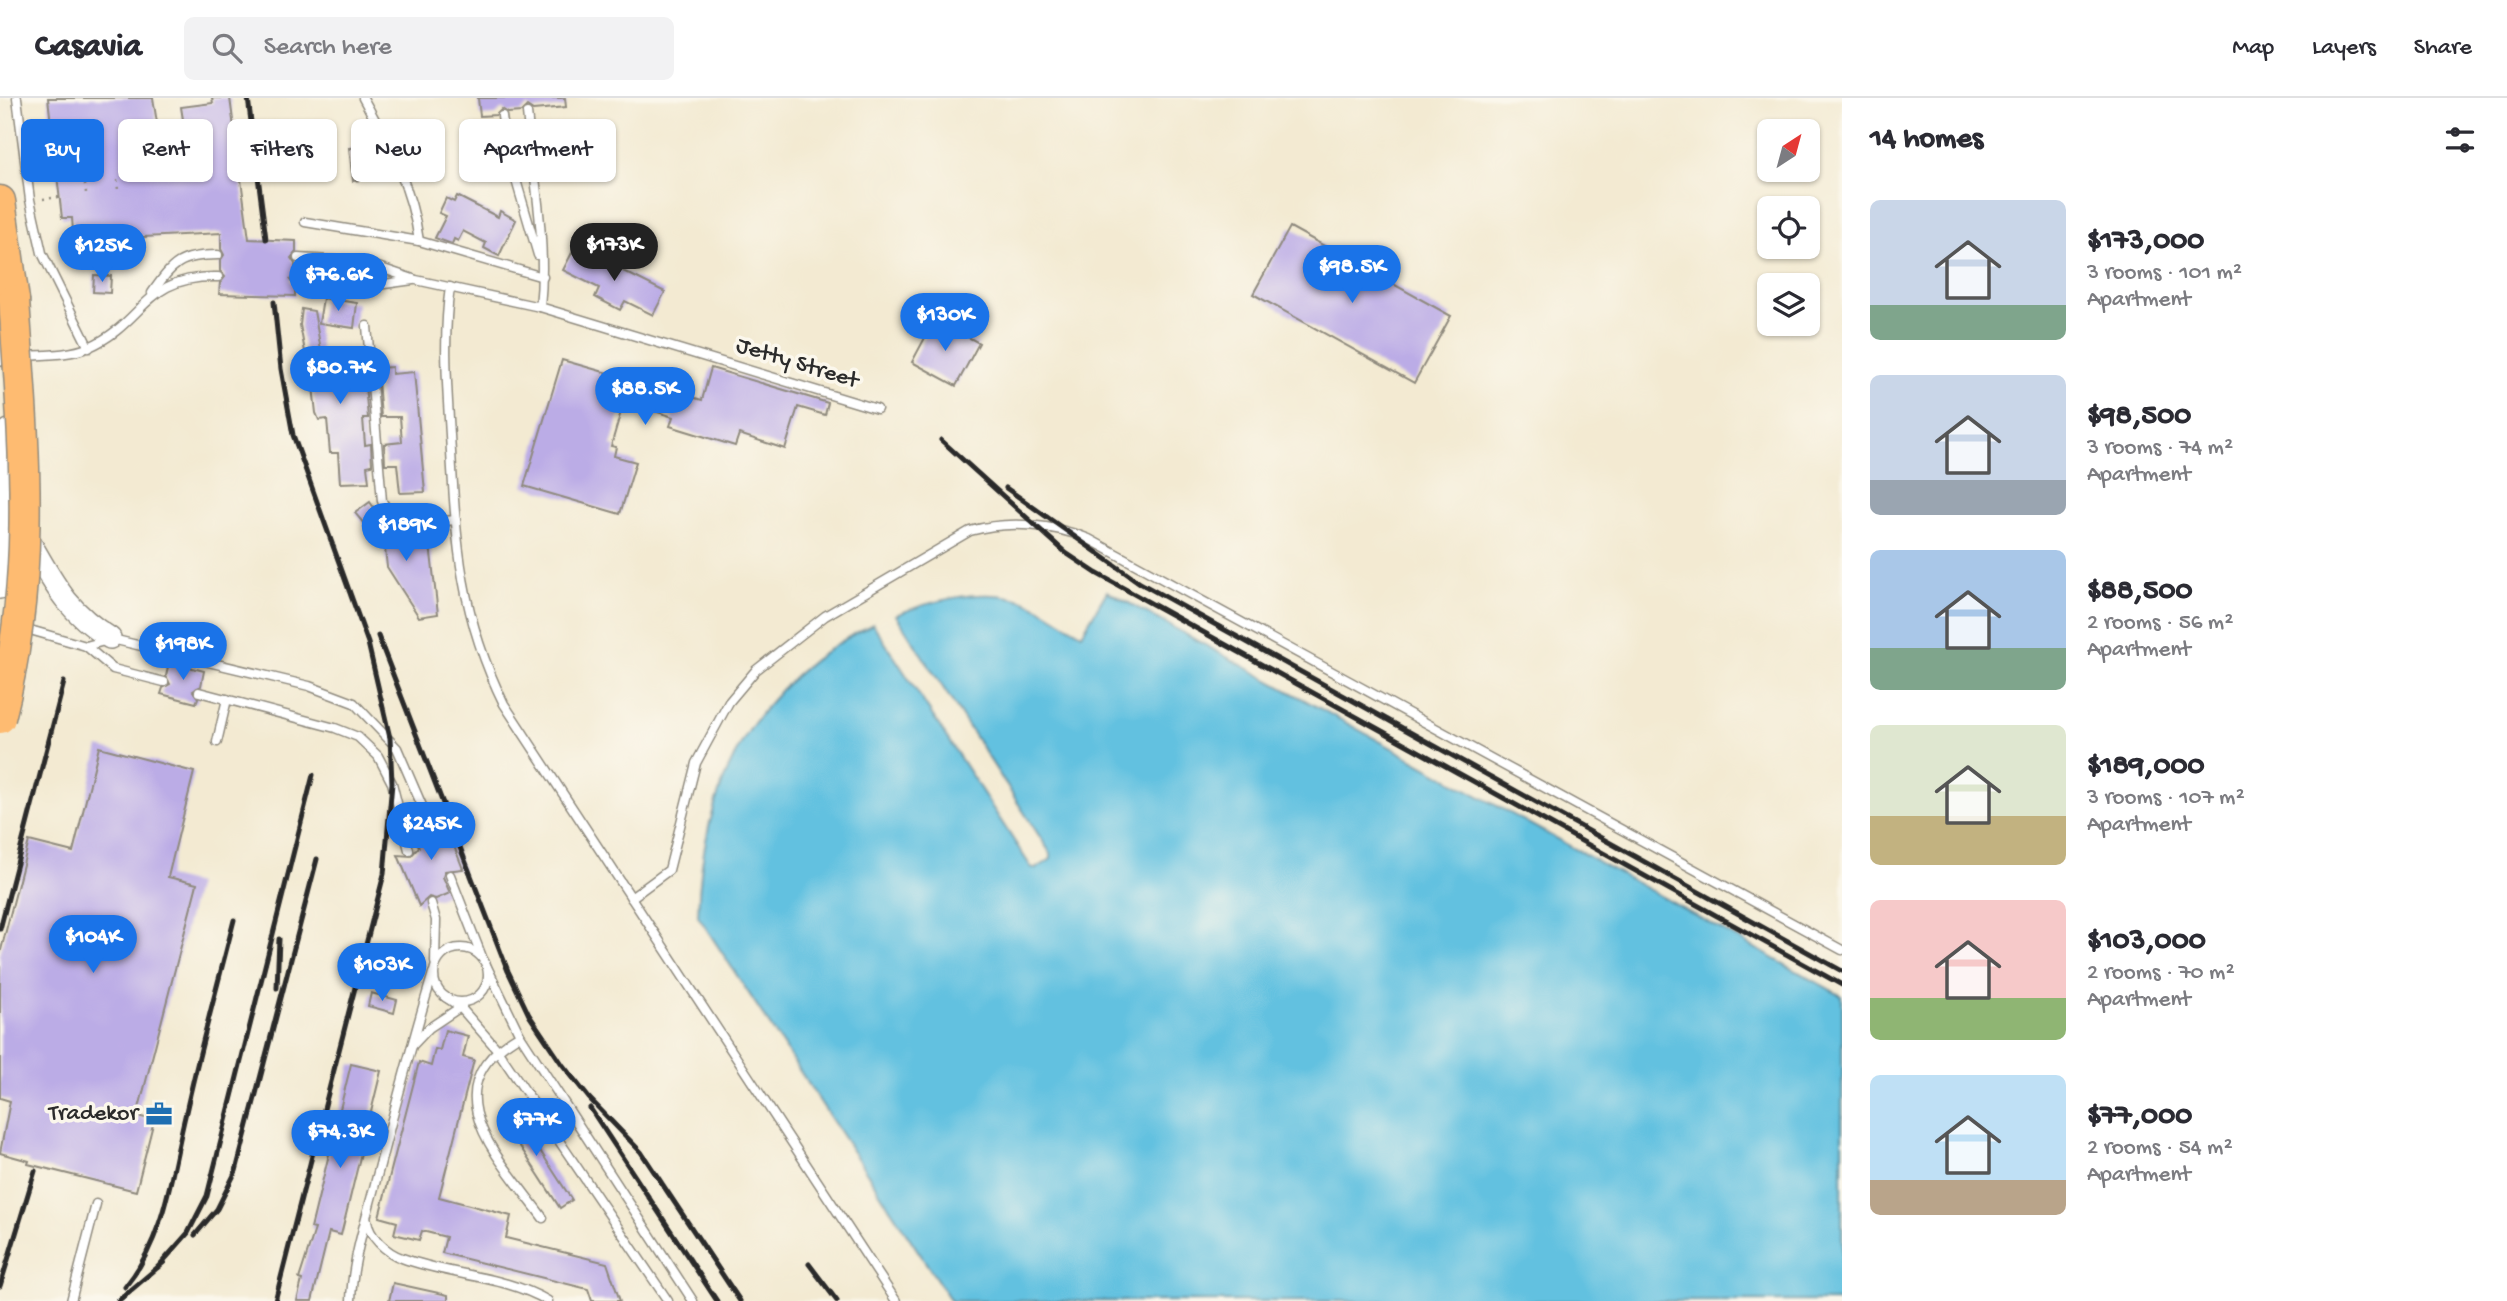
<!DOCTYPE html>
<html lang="en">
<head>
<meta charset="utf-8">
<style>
	body { margin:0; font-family:"Gochi Hand",sans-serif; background:#f2f2f3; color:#2b2b33; height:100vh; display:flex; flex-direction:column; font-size:26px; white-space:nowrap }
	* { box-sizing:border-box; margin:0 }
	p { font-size:23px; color:#7c7c81 }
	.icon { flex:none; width:38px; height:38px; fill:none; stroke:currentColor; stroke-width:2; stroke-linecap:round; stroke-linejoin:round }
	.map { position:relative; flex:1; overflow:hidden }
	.side { display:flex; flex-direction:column; background:#fff; width:665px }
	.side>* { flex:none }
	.guide { position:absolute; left:21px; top:21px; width:665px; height:63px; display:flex; gap:14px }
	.needle { width:46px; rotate:36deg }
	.controls { position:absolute; left:1757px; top:21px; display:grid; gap:14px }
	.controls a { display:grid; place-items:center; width:63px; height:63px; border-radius:10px; background:#fff; box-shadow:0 2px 5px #0004; font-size:35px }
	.price { position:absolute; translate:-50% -60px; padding:0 16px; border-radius:24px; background:#1a73e8; color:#fff; font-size:23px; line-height:46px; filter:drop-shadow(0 2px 4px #0008) }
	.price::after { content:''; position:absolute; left:50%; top:42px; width:21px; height:16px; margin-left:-10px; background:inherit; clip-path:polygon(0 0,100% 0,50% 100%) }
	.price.current { background:#222; color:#fff }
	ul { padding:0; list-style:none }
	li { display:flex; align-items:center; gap:21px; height:175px; padding:0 28px }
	li span { display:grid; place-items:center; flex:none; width:196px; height:140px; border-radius:10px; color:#555 }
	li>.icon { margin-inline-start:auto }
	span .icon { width:84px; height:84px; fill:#fffc; stroke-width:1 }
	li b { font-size:30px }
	h2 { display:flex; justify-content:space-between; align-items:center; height:84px; padding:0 28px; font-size:30px }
	.chip { padding:0 24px; border-radius:10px; background:#fff; box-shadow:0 2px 5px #0004; font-size:24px; line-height:63px }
	.chip.current { background:#1a73e8; color:#fff }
	header { display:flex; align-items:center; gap:42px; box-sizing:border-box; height:98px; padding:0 35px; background:#fff; border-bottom:2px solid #e1e1e2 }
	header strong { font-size:33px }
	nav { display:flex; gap:38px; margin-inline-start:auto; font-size:24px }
	.search { width:490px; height:63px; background:#f2f2f3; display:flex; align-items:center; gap:18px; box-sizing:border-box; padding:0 24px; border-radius:10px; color:#7c7c81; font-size:26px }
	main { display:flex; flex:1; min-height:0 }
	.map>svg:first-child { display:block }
	.water { fill:#62c1e0; stroke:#467686; stroke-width:2 }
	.building { fill:#bbace6 }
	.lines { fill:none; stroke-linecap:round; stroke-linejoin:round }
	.service-casing { stroke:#8f8a7e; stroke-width:11 }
	.tertiary-casing { stroke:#8f8a7e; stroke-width:24 }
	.motorway-casing { stroke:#8f8a7e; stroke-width:33 }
	.path { stroke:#8f8a7e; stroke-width:2.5; stroke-dasharray:2 5; stroke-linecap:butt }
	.service { stroke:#fff; stroke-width:8 }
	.tertiary { stroke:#fff; stroke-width:21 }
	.motorway { stroke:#febb71; stroke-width:30 }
	.rail { stroke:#2b2b2b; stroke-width:5 }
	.motorway-bridge-casing { stroke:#8f8a7e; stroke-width:33; stroke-linecap:butt }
	.motorway-bridge { stroke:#febb71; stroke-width:30 }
	.labels { text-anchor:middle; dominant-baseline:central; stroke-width:7; stroke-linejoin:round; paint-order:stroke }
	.street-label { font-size:24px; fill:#2b2b2b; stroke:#fbf7ec }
	.poi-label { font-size:24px; fill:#2b2b2b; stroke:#fbf7ec; text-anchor:end }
</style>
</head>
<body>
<header>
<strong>Casavia</strong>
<div class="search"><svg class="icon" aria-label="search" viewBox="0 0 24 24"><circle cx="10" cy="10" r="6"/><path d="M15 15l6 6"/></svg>Search here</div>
<nav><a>Map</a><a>Layers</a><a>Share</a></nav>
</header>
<main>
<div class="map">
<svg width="1842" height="1203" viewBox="0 0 1842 1203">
	<rect width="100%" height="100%" fill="#fbf7ec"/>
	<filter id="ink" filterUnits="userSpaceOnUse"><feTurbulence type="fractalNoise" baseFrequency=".0143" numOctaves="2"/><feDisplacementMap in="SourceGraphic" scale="14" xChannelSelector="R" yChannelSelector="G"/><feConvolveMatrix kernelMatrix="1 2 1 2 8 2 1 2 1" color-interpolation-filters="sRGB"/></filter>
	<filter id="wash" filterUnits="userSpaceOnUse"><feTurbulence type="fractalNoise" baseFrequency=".00686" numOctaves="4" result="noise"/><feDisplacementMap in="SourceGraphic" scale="28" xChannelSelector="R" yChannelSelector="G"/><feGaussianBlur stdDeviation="1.57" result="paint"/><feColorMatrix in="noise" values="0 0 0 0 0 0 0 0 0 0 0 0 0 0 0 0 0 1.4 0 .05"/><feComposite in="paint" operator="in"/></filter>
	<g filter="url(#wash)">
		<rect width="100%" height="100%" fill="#f3ead2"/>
		<!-- water -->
		<path class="water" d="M 1107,493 L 1842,898 L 1842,1203 L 951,1203 L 698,818 C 701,687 752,585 873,526 L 1031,769 L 1036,771 L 1051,761 L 1051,756 L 896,517 C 930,503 977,491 1014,500 C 1037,505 1061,525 1082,536 Z"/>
		<g id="blocks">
			<!-- building -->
			<g class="building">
				<polygon points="48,0 153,0 162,56 188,53 181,9 213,5 212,0 230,0 249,141 296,143 296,154 291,160 295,166 295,176 290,182 295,188 295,198 219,196 220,185 225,179 220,173 220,163 224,157 221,151 221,135 104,141 103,131 73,133 72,120 62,120"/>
				<polygon points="478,0 565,0 566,9 533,12 527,8 521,14 508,15 502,11 496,17 480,18"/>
				<polygon points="366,49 370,81 353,83 349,50"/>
				<polygon points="457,98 498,119 500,113 516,122 499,158 484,150 486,145 463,133 458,143 454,141 452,146 435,140 446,118 439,115 446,100 454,104"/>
				<polygon points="1290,129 1451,218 1414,285 1253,196"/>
				<polygon points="575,149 665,194 653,217 625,203 620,212 595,199 599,190 563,172"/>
				<polygon points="94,177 111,178 110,195 93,194"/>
				<polygon points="323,200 357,205 354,230 319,225"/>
				<polygon points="302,211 314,213 324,269 363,266 368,320 363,320 365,347 371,346 372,367 367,368 369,384 340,385 338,355 330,355 327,321 319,322 316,315 309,253 305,254 300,227"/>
				<polygon points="935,221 979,245 956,288 912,264"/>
				<polygon points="562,262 702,302 711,270 828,305 825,317 798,309 785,351 739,336 735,348 670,328 673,319 624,303 611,348 616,349 614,358 636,364 620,416 524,388"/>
				<polygon points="392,269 392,276 414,274 425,394 400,395 397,366 385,366 384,346 402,344 400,319 381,319 377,270"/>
				<polygon points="370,404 396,441 429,438 438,516 419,519 387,469 385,451 355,415"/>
				<polygon points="169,564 204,573 201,588 193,593 198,600 196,605 161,596 163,590 170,586 166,578"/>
				<polygon points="99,649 194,674 168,779 197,786 137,1018 154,1022 136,1093 28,1066 29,1063 0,1055 10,1003 0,1000 0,856 29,743 73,754"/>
				<polygon points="443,720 463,771 445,773 443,779 450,795 436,801 429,799 419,808 398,757 411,758 419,749 413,733 424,728 431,730"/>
				<polygon points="371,895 397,902 394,915 368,908"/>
				<polygon points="445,932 468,938 463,959 474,962 439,1099 511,1118 506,1140 607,1165 620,1203 592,1203 588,1191 442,1155 446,1139 422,1133 419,1142 394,1136 397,1124 379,1119 419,964 431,968 435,951 440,952"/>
				<polygon points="351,966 381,973 341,1137 329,1134 312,1203 297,1203 302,1182 299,1181 315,1131 311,1130"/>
				<polygon points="513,1011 572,1102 560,1110 501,1019"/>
				<polygon points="393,1185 448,1197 448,1203 389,1203"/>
			</g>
		</g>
	</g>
	<g filter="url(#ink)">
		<use href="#blocks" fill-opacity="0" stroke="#8f8a7e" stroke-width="2"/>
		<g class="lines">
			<!-- service casing -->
			<g class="service-casing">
				<g id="service">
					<polyline points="17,0 30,102 42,155 89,250"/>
					<path d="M 363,0 C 389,47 412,90 419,143"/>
					<path d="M 527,15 C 534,79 547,145 540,209"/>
					<polyline points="502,18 506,48 538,157"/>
					<polyline points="305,124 419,143 543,179"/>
					<polyline points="298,160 363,164 416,182 540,209 877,311"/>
					<polyline points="297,182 377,187 413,182"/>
					<path d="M 450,189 C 443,238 447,288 450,337 C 456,438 458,513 504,606 L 896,1203"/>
					<path d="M 152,195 C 173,165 180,157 218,157"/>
					<path d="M 367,228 L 382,403 C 397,433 427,424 456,422"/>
					<path d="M 25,258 C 44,257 72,257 89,249 C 145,225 143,177 218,179"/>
					<polyline points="23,530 86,548 113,571 164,584"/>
					<polyline points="86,548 112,541 309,588 354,605 397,650 429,724"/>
					<polyline points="199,594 335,630 358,639 378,658 392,685 409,752"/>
					<polyline points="217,644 227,601"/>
					<polyline points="450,777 482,859"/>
					<path d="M 631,800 L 669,772 L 696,665 L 729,604 L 756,572 L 825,518 L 970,433 C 1008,422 1053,426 1089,441 L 1842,852"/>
					<polyline points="431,805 436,822 435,864"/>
					<circle cx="461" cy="877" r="27"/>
					<polyline points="487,869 520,937 693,1203"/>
					<polyline points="444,898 460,909 496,950 668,1203"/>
					<path d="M 520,937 C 426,991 501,1062 543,1120"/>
					<polyline points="412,948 429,930 462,908"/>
					<path d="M 367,1122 C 368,1138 387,1155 402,1160 C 450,1178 504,1177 548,1203"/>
					<polyline points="71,1203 96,1106"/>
					<path d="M 351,1203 C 352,1162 366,1122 376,1082 C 394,1013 412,944 433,875"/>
				</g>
			</g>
			<!-- tertiary casing -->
			<g class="tertiary-casing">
				<g id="tertiary">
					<polyline points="0,223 6,258"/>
					<path d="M 25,436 C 52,481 63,511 110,540"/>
					<polyline points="0,490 9,406 9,332"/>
				</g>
			</g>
			<!-- motorway casing -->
			<g class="motorway-casing">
				<polyline id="motorway" points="0,103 14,202"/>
			</g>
			<!-- path -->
			<g class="path">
				<polyline points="117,82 118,92"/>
				<polyline points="85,86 86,95"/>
				<polyline points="43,101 60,99"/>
			</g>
			<!-- service -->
			<use href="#service" class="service"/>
			<!-- tertiary -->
			<use href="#tertiary" class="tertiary"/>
			<!-- motorway -->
			<use href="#motorway" class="motorway"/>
			<!-- rail -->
			<g class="rail">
				<polyline points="248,0 266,141"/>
				<polyline points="274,204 281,271 293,337 368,545 390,640 392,685 384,776 275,1203"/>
				<polyline points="941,342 1066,455 1096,475 1842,887"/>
				<polyline points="1006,390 1140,485 1842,873"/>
				<polyline points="378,538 508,873 529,917 562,966 589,1000 641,1054 740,1203"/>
				<polyline points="0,831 64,584"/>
				<polyline points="277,890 279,841"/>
				<polyline points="590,1010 717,1203"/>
				<polyline points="195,1137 217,1111 236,1073 317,761"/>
				<polyline points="809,1166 837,1203"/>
				<polyline points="158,1169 188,1135 207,1098 313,677"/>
				<polyline points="0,1188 35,1073"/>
				<path d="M 125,1189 C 166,1139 171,1075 186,1014 C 200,950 218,886 234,822"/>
				<polyline points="118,1203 164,1164"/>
			</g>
			<!-- motorway-bridge casing -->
			<g class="motorway-bridge-casing">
				<path id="motorway-bridge" d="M 0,620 C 37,476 24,348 14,202"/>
			</g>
			<!-- motorway-bridge -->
			<use href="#motorway-bridge" class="motorway-bridge"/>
		</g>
	</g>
	<!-- icons -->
	<defs>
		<g id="office-bare" transform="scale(2.1)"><path d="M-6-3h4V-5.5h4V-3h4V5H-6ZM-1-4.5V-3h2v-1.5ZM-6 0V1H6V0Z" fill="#1f6fb2" stroke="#fbf7ec" stroke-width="2.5" paint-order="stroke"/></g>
	</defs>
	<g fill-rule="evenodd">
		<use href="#office-bare" x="159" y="1016"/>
	</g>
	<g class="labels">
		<!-- street labels -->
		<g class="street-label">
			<text transform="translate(797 266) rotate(17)">Jetty Street</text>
		</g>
		<!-- poi labels -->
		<g class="poi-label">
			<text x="138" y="1016">Tradekor</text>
		</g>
	</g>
</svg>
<div class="controls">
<a><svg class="needle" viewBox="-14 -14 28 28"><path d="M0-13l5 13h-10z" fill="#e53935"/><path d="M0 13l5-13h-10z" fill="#7c7c81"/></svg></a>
<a><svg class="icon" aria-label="locate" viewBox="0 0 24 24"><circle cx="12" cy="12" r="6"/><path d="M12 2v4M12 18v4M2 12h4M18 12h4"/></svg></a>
<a><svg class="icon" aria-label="layers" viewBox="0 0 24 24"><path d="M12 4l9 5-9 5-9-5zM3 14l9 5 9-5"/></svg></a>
</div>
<b class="price current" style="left:614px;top:185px">$173K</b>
<b class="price" style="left:102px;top:186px">$125K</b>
<b class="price" style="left:1352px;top:207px">$98.5K</b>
<b class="price" style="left:338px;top:215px">$76.6K</b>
<b class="price" style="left:945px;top:255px">$130K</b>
<b class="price" style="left:340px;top:308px">$80.7K</b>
<b class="price" style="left:645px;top:329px">$88.5K</b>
<b class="price" style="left:406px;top:465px">$189K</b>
<b class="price" style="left:183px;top:584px">$198K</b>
<b class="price" style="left:431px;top:764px">$245K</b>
<b class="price" style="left:93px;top:877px">$104K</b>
<b class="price" style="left:382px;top:905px">$103K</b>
<b class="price" style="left:536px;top:1060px">$77K</b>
<b class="price" style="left:340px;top:1072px">$74.3K</b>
<div class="guide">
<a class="chip current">Buy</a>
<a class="chip">Rent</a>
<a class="chip">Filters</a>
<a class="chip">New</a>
<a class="chip">Apartment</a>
</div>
</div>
<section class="side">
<h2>14 homes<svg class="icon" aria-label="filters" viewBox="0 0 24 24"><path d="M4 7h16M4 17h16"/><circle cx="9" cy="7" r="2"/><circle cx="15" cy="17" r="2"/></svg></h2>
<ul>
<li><span style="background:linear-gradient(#c9d6e8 75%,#7fa58c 0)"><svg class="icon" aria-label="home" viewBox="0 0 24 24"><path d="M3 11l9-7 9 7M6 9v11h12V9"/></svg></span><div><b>$173,000</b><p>3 rooms · 101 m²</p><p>Apartment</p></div></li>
<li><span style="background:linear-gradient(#c9d6e8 75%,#9aa5b1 0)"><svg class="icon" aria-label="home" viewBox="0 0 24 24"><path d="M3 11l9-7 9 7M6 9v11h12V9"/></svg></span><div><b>$98,500</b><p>3 rooms · 74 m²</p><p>Apartment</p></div></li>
<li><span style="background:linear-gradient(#a9c7e8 70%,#7fa58c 0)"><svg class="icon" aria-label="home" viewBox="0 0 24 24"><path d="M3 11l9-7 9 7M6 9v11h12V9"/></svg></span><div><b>$88,500</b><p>2 rooms · 56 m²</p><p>Apartment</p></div></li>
<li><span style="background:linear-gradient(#dfe7d0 65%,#c2b280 0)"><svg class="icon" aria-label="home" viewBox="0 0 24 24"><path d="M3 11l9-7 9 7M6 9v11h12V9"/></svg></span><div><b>$189,000</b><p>3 rooms · 107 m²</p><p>Apartment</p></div></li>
<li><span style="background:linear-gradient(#f6c9c9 70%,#8fb573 0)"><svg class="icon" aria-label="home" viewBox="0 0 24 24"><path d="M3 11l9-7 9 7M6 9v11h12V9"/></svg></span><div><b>$103,000</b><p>2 rooms · 70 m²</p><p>Apartment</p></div></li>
<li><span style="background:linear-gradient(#bfe0f5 75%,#b9a48a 0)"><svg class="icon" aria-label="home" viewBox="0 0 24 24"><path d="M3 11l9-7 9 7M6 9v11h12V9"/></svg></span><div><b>$77,000</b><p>2 rooms · 54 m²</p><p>Apartment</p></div></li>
</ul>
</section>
</main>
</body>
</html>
